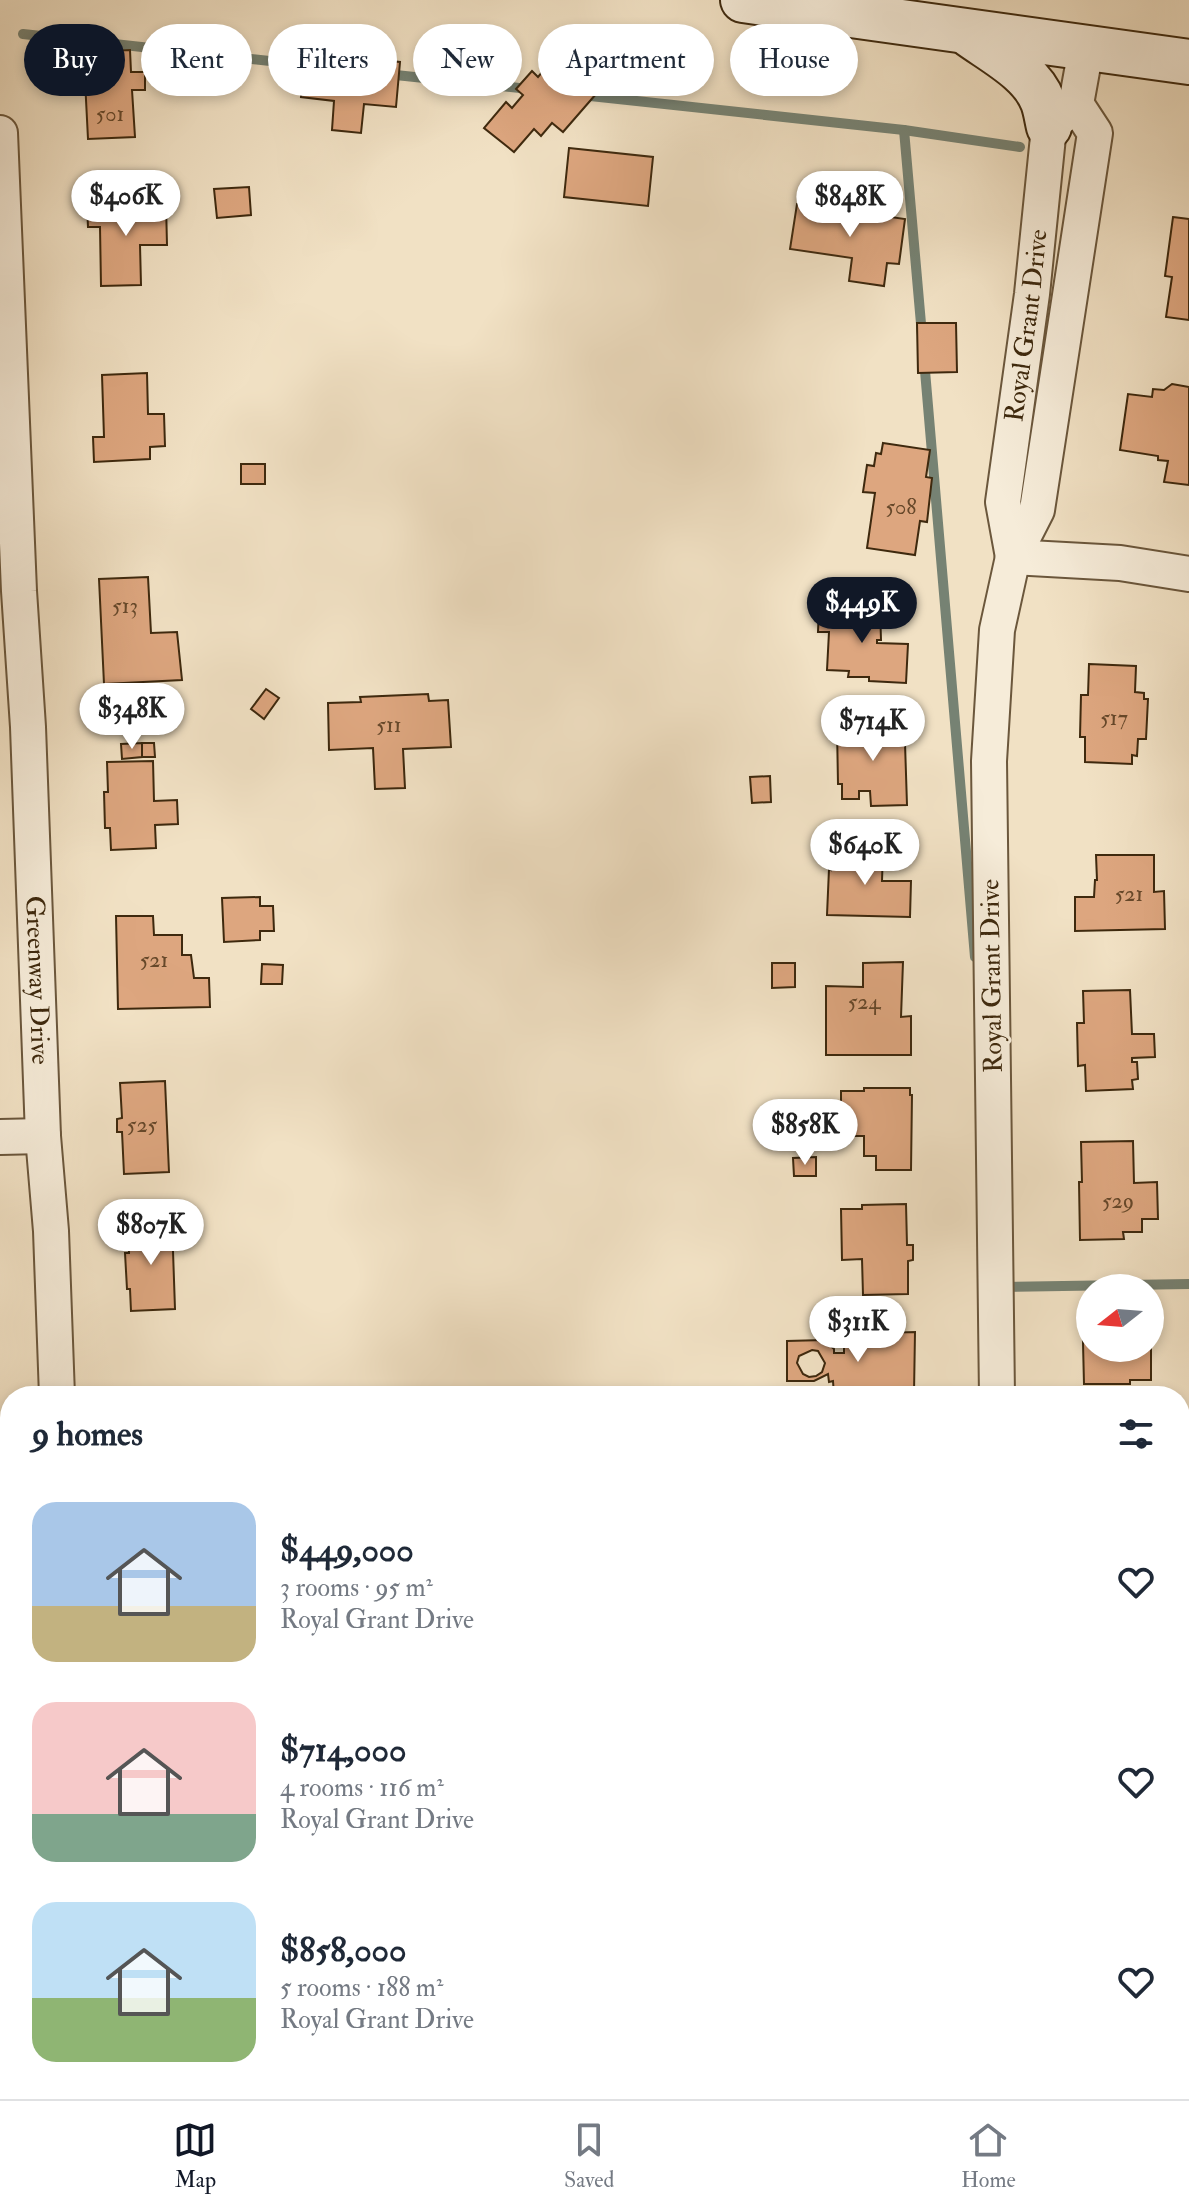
<!DOCTYPE html>
<html lang="en">
<head>
<meta charset="utf-8">
<style>
	body { margin:0; font-family:"IM FELL Double Pica",serif; background:#f2f2f3; color:#1f2937; height:100vh; display:flex; flex-direction:column; font-size:30px; white-space:nowrap }
	* { box-sizing:border-box; margin:0 }
	p { font-size:26px; color:#747a83 }
	.icon { flex:none; width:44px; height:44px; fill:none; stroke:currentColor; stroke-width:2; stroke-linecap:round; stroke-linejoin:round }
	.map { position:relative; flex:1; overflow:hidden }
	.sheet { position:absolute; left:0px; top:1386px; width:1190px; height:714px; display:flex; flex-direction:column; background:#fff; border-radius:32px 32px 0 0; box-shadow:0 4px 12px #0003 }
	.sheet>* { flex:none }
	.guide { position:absolute; left:24px; top:24px; width:1142px; height:72px; display:flex; gap:16px }
	.needle { width:52px; rotate:253deg }
	.buttons { position:absolute; left:1076px; top:1274px; display:grid; gap:16px }
	.buttons a { display:grid; place-items:center; width:88px; height:88px; border-radius:50%; background:#fff; box-shadow:0 4px 12px #0003; font-size:40px }
	.price { position:absolute; translate:-50% -68px; padding:0 18px; border-radius:28px; background:#fff; color:#222; font-size:26px; line-height:52px; filter:drop-shadow(0 2px 4px #0008) }
	.price::after { content:''; position:absolute; left:50%; top:48px; width:24px; height:18px; margin-left:-12px; background:inherit; clip-path:polygon(0 0,100% 0,50% 100%) }
	.price.on { background:#111827; color:#fff }
	ul { padding:0; list-style:none }
	li { display:flex; align-items:center; gap:24px; height:200px; padding:0 32px }
	li span { display:grid; place-items:center; flex:none; width:224px; height:160px; border-radius:24px; color:#555 }
	li>.icon { margin-inline-start:auto }
	span .icon { width:96px; height:96px; fill:#fffc; stroke-width:1 }
	li b { font-size:34px }
	h2 { display:flex; justify-content:space-between; align-items:center; height:96px; padding:0 32px; font-size:34px }
	.tag { padding:0 28px; border-radius:36px; background:#fff; box-shadow:0 4px 12px #0003; font-size:28px; line-height:72px }
	.tag.on { background:#111827; color:#fff }
	.tabs { display:flex; justify-content:space-around; align-items:center; height:112px; border-top:2px solid #e0e1e3; background:#fff; font-size:22px; color:#747a83 }
	.tabs a { display:grid; justify-items:center; gap:4px }
	.tabs .on { color:#111827 }
	.map>svg:first-child { display:block }
	.lines { fill:none; stroke-linecap:round; stroke-linejoin:round }
	.stream { stroke:#768273; stroke-width:10 }
	.building { fill:#dda67f; stroke:#3e290e; stroke-width:2; fill-rule:evenodd }
	.minor-casing { stroke:#6b573c; stroke-width:38 }
	.secondary-casing { stroke:#3e290e; stroke-width:48 }
	.minor { stroke:#f6ecd9; stroke-width:34 }
	.secondary { stroke:#f6ecd9; stroke-width:44 }
	.labels { text-anchor:middle; dominant-baseline:central; stroke-width:6; stroke-linejoin:round; paint-order:stroke }
	.number-label { font-size:22px; fill:#66482a }
	.street-label { font-size:26px; fill:#3e290e; stroke:#f6ecd9 }
</style>
</head>
<body>
<div class="map">
<svg width="1189" height="2099" viewBox="0 0 1189 2099">
	<rect width="100%" height="100%" fill="#f1e1c4"/>
	<filter id="stains"><feTurbulence type="fractalNoise" baseFrequency=".0025" numOctaves="4"/><feColorMatrix values="0 0 0 0 .2 0 0 0 0 .09 0 0 0 0 .02 0 0 0 .5 -.17"/></filter>
	<radialGradient id="worn" r=".72"><stop offset=".6" stop-color="#630" stop-opacity="0"/><stop offset="1" stop-color="#630" stop-opacity=".3"/></radialGradient>
	<g class="lines">
		<!-- stream -->
		<g class="stream">
			<polyline points="23,34 315,66"/>
			<polyline points="386,74 529,89"/>
			<polyline points="581,95 904,130 1020,147"/>
			<polyline points="904,130 922,335"/>
			<polyline points="924,359 975,957"/>
			<polyline points="1003,1287 1189,1284"/>
		</g>
	</g>
	<!-- building -->
	<g class="building">
		<polygon points="130,50 131,72 145,72 145,90 132,90 135,137 88,139 85,80 77,80 76,53"/>
		<polygon points="561,50 603,86 563,132 552,123 541,136 534,129 514,152 484,128 506,102 512,108 523,95 516,89 532,71 538,77"/>
		<polygon points="305,53 400,62 396,107 364,104 361,133 332,130 334,101 301,97"/>
		<polygon points="569,148 653,157 648,206 564,197"/>
		<polygon points="249,187 251,215 217,218 214,189"/>
		<polygon points="827,200 842,202 841,210 905,219 899,264 887,263 884,286 849,281 852,258 790,249 797,204 826,208"/>
		<polygon points="87,204 166,204 167,245 140,245 141,285 101,286 100,227 88,227"/>
		<polygon points="1173,217 1189,219 1189,320 1166,317 1172,277 1165,276"/>
		<polygon points="917,323 956,323 957,372 918,373"/>
		<polygon points="147,373 148,414 164,414 165,446 150,447 150,459 94,462 93,437 104,437 102,375"/>
		<polygon points="1172,384 1189,387 1189,485 1164,482 1168,461 1158,460 1158,456 1120,450 1128,394 1152,397 1153,389 1164,390"/>
		<polygon points="883,443 930,450 926,477 932,478 927,522 920,521 915,555 867,548 875,493 863,492 867,465 874,466 876,453 881,454"/>
		<rect x="241" y="464" width="24" height="20"/>
		<polygon points="148,577 151,633 177,632 182,680 104,684 99,579"/>
		<polygon points="835,605 880,607 881,640 877,640 877,643 908,644 906,683 869,681 869,677 848,677 849,671 827,670 829,632 818,632 819,607 834,608"/>
		<polygon points="1089,664 1136,666 1135,692 1144,693 1144,699 1148,699 1146,739 1138,739 1137,756 1132,755 1132,764 1085,762 1085,737 1080,737 1081,695 1088,695"/>
		<polygon points="266,689 279,698 264,719 251,709"/>
		<polygon points="428,694 429,701 448,700 451,747 403,749 405,788 375,789 373,748 329,750 328,703 361,702 360,697"/>
		<polygon points="905,723 907,743 905,743 907,805 871,806 870,791 859,791 859,799 842,799 842,784 838,784 837,728 859,727 861,724"/>
		<polygon points="142,743 154,743 155,757 142,757"/>
		<polygon points="142,743 142,757 122,759 121,744"/>
		<polygon points="153,761 154,801 177,800 178,824 155,825 156,848 111,850 110,828 105,828 104,792 108,792 107,762"/>
		<polygon points="770,776 771,802 752,803 750,777"/>
		<polygon points="832,849 883,851 882,881 911,881 910,917 827,915 829,869 831,870"/>
		<polygon points="1096,855 1154,855 1154,892 1164,891 1165,929 1075,931 1075,897 1094,897 1095,880 1097,880"/>
		<polygon points="260,897 260,906 273,906 274,931 260,931 260,940 224,942 222,898"/>
		<polygon points="116,916 153,916 154,935 182,935 182,955 191,955 194,978 209,978 210,1007 118,1009"/>
		<polygon points="903,962 901,1017 911,1016 911,1055 826,1055 826,986 863,987 863,963"/>
		<polygon points="772,963 795,963 795,987 772,988"/>
		<polygon points="262,964 283,965 282,984 261,984"/>
		<polygon points="1130,990 1132,1034 1154,1034 1155,1057 1132,1058 1132,1062 1137,1062 1138,1079 1132,1080 1133,1089 1086,1091 1085,1065 1078,1066 1077,1023 1084,1023 1083,991"/>
		<polygon points="165,1081 169,1172 124,1174 122,1132 117,1132 117,1119 122,1118 120,1083"/>
		<polygon points="864,1088 910,1088 910,1095 912,1095 911,1170 876,1170 876,1156 864,1156 864,1136 841,1136 841,1091 864,1091"/>
		<polygon points="1133,1141 1134,1183 1157,1182 1158,1219 1142,1219 1142,1232 1123,1232 1124,1239 1080,1240 1079,1182 1082,1182 1081,1142"/>
		<polygon points="816,1157 816,1176 794,1176 793,1158"/>
		<polygon points="906,1204 907,1245 913,1245 913,1260 908,1261 908,1294 863,1295 862,1259 842,1260 841,1209 862,1209 862,1205"/>
		<polygon points="172,1222 175,1309 131,1311 130,1289 127,1289 125,1253 129,1253 128,1224"/>
		<polygon points="1082,1301 1090,1303 1090,1348 1150,1348 1151,1334 1151,1380 1130,1380 1130,1384 1084,1384"/>
		<path d="M 915,1332 L 914,1393 L 910,1393 L 910,1396 L 834,1396 L 833,1381 L 829,1382 L 828,1374 L 814,1381 L 787,1381 L 787,1341 L 824,1340 L 834,1349 L 834,1353 L 844,1353 L 844,1342 L 848,1339 L 847,1334 ZM 812,1350 L 818,1351 L 825,1363 L 822,1372 L 816,1376 L 809,1377 L 803,1374 L 797,1363 L 799,1356 Z"/>
		<polygon points="791,1388 820,1388 819,1396 791,1396"/>
		<rect x="1180" y="1583" width="9" height="43"/>
		<polygon points="874,2090 923,2090 923,2099 857,2099 857,2094 869,2094 870,2097 874,2097"/>
		<rect x="1089" y="2090" width="67" height="9"/>
	</g>
	<g class="lines">
		<!-- minor casing -->
		<g class="minor-casing">
			<g id="minor">
				<path id="s1" d="M 0,133 L 19,591 L 28,727 L 43,1136 L 51,1231 L 57,1396"/>
				<path id="s2" d="M 1013,557 L 1003,502 L 1032,294 L 1049,127 L 1076,104 L 1086,49"/>
				<polyline points="1013,557 1120,563 1189,574"/>
				<polyline points="0,1137 43,1136"/>
				<polyline points="997,1396 989,761 997,630 1013,557 1037,510 1095,133 1076,104"/>
				<polyline points="230,2090 239,2099"/>
				<polyline points="1007,2090 1007,2099"/>
			</g>
		</g>
		<!-- secondary casing -->
		<g class="secondary-casing">
			<g id="secondary">
				<polyline points="743,0 1189,62"/>
				<path d="M 970,35 C 995,53 1032,72 1043,102 C 1046,110 1047,119 1049,127"/>
			</g>
		</g>
		<!-- minor -->
		<use href="#minor" class="minor"/>
		<!-- secondary -->
		<use href="#secondary" class="secondary"/>
	</g>
	<g class="labels">
		<!-- number labels -->
		<g class="number-label">
			<text x="110" y="114">501</text>
			<text x="901" y="507">508</text>
			<text x="125" y="606">513</text>
			<text x="1114" y="718">517</text>
			<text x="389" y="725">511</text>
			<text x="1129" y="894">521</text>
			<text x="154" y="960">521</text>
			<text x="864" y="1002">524</text>
			<text x="142" y="1125">525</text>
			<text x="1118" y="1201">529</text>
		</g>
		<!-- street labels -->
		<g class="street-label">
			<text stroke="none"><textPath href="#s2" startOffset="234">Royal Grant Drive</textPath></text>
			<text transform="translate(992 976) rotate(-91)">Royal Grant Drive</text>
			<text stroke="none"><textPath href="#s1" startOffset="848">Greenway Drive</textPath></text>
		</g>
	</g>
	<rect width="100%" height="100%" filter="url(#stains)"/>
	<rect width="100%" height="100%" fill="url(#worn)"/>
</svg>
<div class="buttons">
<a><svg class="needle" viewBox="-14 -14 28 28"><path d="M0-13l5 13h-10z" fill="#e53935"/><path d="M0 13l5-13h-10z" fill="#747a83"/></svg></a>
</div>
<b class="price" style="left:126px;top:238px">$406K</b>
<b class="price" style="left:850px;top:239px">$848K</b>
<b class="price on" style="left:862px;top:645px">$449K</b>
<b class="price" style="left:132px;top:751px">$348K</b>
<b class="price" style="left:873px;top:763px">$714K</b>
<b class="price" style="left:865px;top:887px">$640K</b>
<b class="price" style="left:805px;top:1167px">$858K</b>
<b class="price" style="left:151px;top:1267px">$807K</b>
<b class="price" style="left:858px;top:1364px">$311K</b>
<div class="guide">
<a class="tag on">Buy</a>
<a class="tag">Rent</a>
<a class="tag">Filters</a>
<a class="tag">New</a>
<a class="tag">Apartment</a>
<a class="tag">House</a>
</div>
<section class="sheet">
<h2>9 homes<svg class="icon" aria-label="filters" viewBox="0 0 24 24"><path d="M4 7h16M4 17h16"/><circle cx="9" cy="7" r="2"/><circle cx="15" cy="17" r="2"/></svg></h2>
<ul>
<li><span style="background:linear-gradient(#a9c7e8 65%,#c2b280 0)"><svg class="icon" aria-label="home" viewBox="0 0 24 24"><path d="M3 11l9-7 9 7M6 9v11h12V9"/></svg></span><div><b>$449,000</b><p>3 rooms · 95 m²</p><p>Royal Grant Drive</p></div><svg class="icon" aria-label="heart" viewBox="0 0 24 24"><path d="M12 20l-8-8c-3-5 5-10 8-4 3-6 11-1 8 4z"/></svg></li>
<li><span style="background:linear-gradient(#f6c9c9 70%,#7fa58c 0)"><svg class="icon" aria-label="home" viewBox="0 0 24 24"><path d="M3 11l9-7 9 7M6 9v11h12V9"/></svg></span><div><b>$714,000</b><p>4 rooms · 116 m²</p><p>Royal Grant Drive</p></div><svg class="icon" aria-label="heart" viewBox="0 0 24 24"><path d="M12 20l-8-8c-3-5 5-10 8-4 3-6 11-1 8 4z"/></svg></li>
<li><span style="background:linear-gradient(#bfe0f5 60%,#8fb573 0)"><svg class="icon" aria-label="home" viewBox="0 0 24 24"><path d="M3 11l9-7 9 7M6 9v11h12V9"/></svg></span><div><b>$858,000</b><p>5 rooms · 188 m²</p><p>Royal Grant Drive</p></div><svg class="icon" aria-label="heart" viewBox="0 0 24 24"><path d="M12 20l-8-8c-3-5 5-10 8-4 3-6 11-1 8 4z"/></svg></li>
</ul>
</section>
</div>
<nav class="tabs">
<a class="on"><svg class="icon" aria-label="map" viewBox="0 0 24 24"><path d="M3 6l6-2 6 2 6-2v14l-6 2-6-2-6 2zM9 4v14M15 6v14"/></svg>Map</a>
<a><svg class="icon" aria-label="saved" viewBox="0 0 24 24"><path d="M7 4h10v16l-5-4-5 4z"/></svg>Saved</a>
<a><svg class="icon" aria-label="home" viewBox="0 0 24 24"><path d="M3 11l9-7 9 7M6 9v11h12V9"/></svg>Home</a>
</nav>
</body>
</html>
